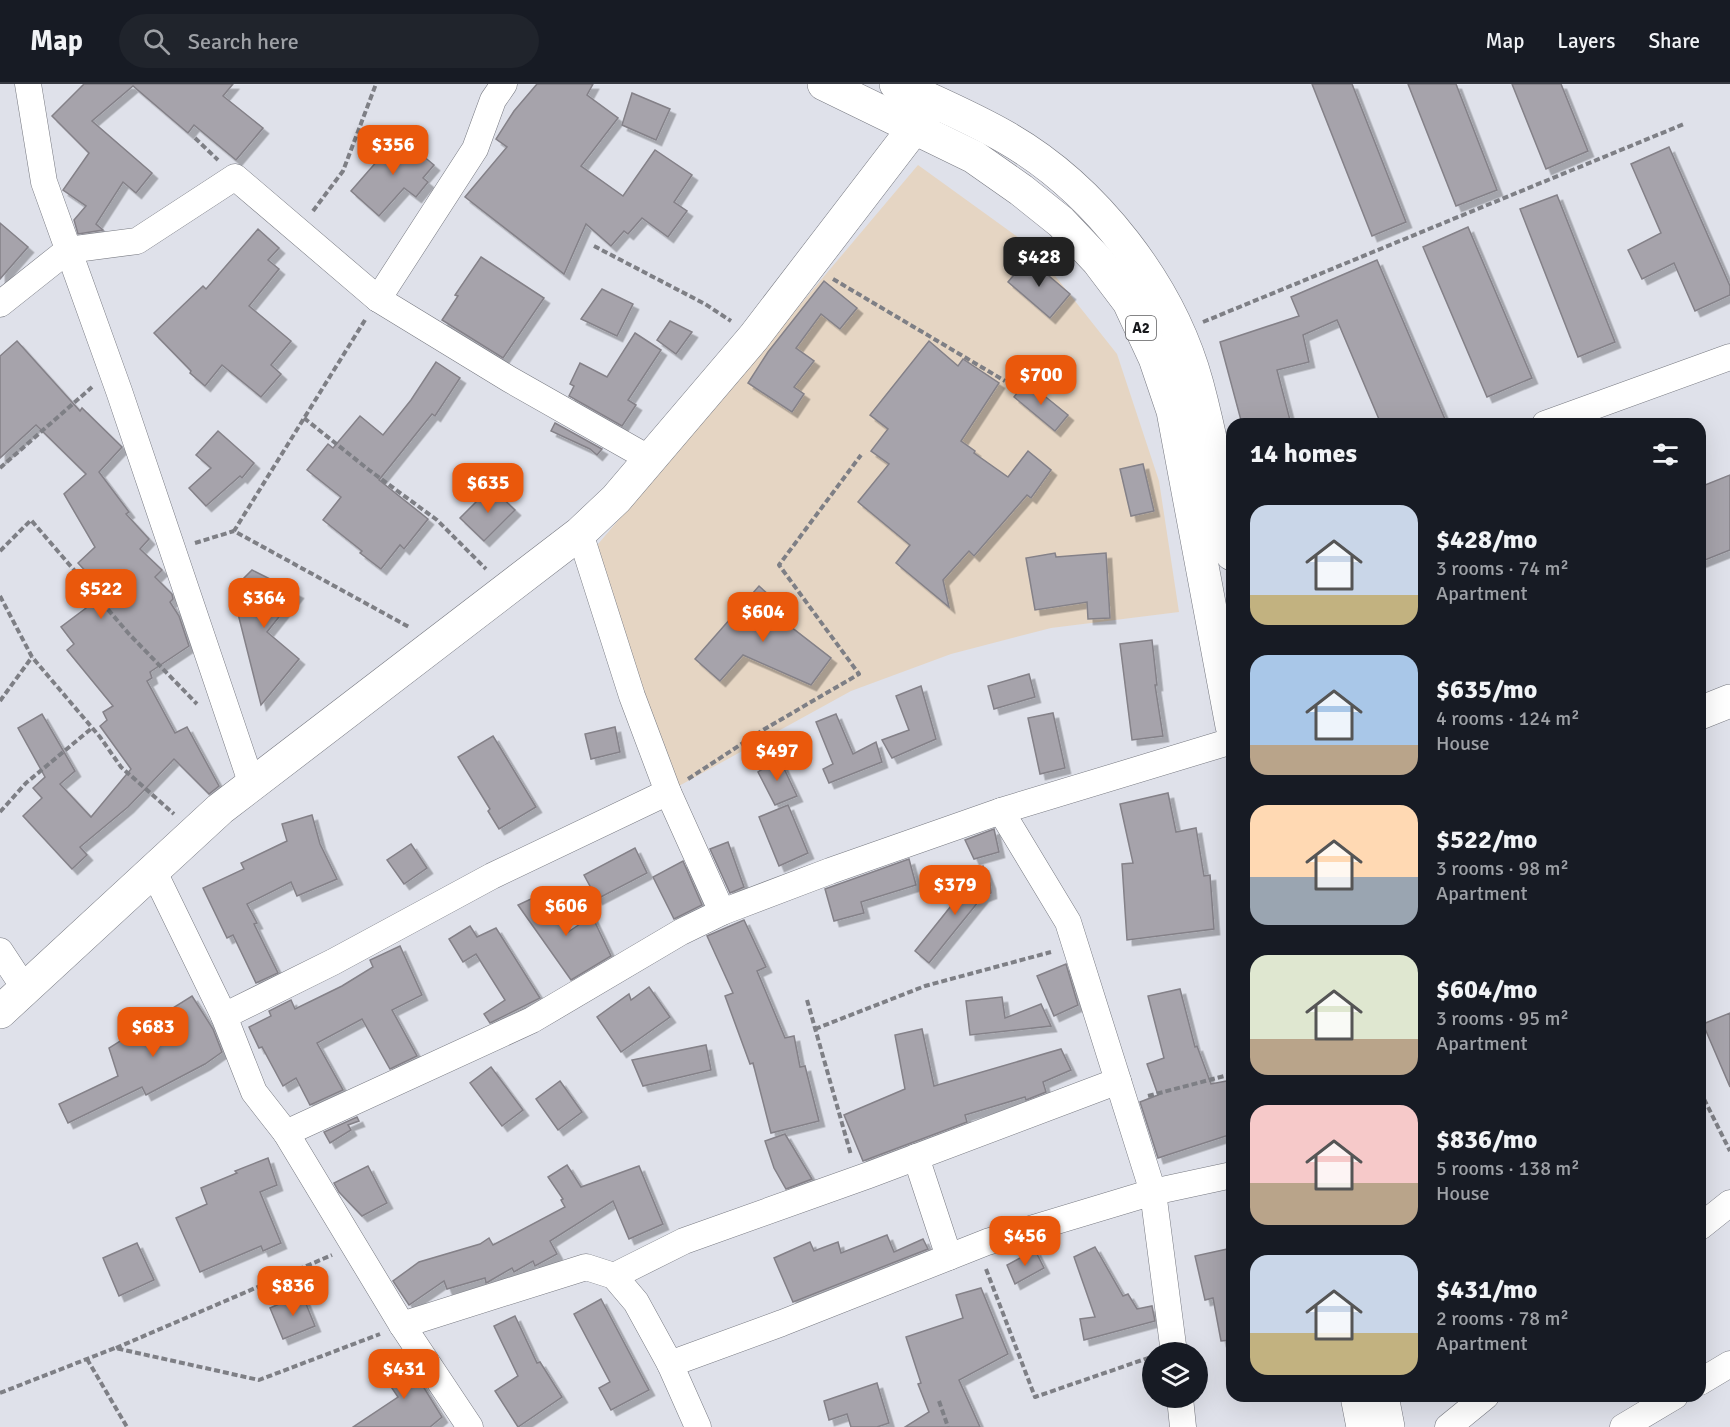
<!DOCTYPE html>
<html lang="en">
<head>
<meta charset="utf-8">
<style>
	body { margin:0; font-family:Signika,sans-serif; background:#20242c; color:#f1f3f6; height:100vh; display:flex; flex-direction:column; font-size:22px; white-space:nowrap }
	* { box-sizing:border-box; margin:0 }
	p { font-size:20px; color:#9ea1a6 }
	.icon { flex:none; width:33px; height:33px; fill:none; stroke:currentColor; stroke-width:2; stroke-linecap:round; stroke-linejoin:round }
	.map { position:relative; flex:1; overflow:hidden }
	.drawer { position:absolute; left:1226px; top:334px; width:480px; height:984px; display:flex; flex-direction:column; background:#171b24; border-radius:18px; box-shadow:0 6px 24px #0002 }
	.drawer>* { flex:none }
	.tools { position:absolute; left:1142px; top:1258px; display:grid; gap:12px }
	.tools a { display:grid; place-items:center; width:66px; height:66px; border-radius:50%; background:#171b24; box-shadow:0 6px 24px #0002; font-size:30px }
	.price { position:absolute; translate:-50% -51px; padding:0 14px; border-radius:12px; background:#ea580c; color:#fff; font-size:20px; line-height:39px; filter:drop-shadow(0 2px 3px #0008) }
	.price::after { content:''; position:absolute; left:50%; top:36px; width:18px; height:14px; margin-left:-9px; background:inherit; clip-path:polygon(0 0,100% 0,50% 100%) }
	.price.current { background:#222; color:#fff }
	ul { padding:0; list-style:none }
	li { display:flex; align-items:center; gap:18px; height:150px; padding:0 24px }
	li span { display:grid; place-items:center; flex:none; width:168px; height:120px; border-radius:18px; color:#555 }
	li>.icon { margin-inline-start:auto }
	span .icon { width:72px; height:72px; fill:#fffc; stroke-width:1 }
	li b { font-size:26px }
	h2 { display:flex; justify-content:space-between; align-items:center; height:72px; padding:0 24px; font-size:26px }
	header { display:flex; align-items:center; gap:36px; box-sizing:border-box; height:84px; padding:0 30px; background:#171b24; border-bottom:2px solid #363941 }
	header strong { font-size:28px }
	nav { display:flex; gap:33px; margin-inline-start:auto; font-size:21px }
	.search { width:420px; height:54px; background:#20242c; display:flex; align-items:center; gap:15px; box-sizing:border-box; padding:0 21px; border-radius:33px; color:#9ea1a6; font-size:22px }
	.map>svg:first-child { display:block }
	.commercial { fill:#e5d5c3 }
	.building { fill:#a6a3ab; stroke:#848188; stroke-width:1.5; filter:url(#shadow) }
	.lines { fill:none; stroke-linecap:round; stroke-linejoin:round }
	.minor-casing { stroke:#777981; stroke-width:27 }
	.major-casing { stroke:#777981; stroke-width:34 }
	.highway-casing { stroke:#777981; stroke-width:34 }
	.path { stroke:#7e7f85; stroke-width:4; stroke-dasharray:6 3; stroke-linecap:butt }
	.minor { stroke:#fff; stroke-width:26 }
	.major { stroke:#fff; stroke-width:33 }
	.highway { stroke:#fff; stroke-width:33 }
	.labels { text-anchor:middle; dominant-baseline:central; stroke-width:4.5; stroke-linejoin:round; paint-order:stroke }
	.shield { fill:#fff; stroke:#5d5d5f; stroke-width:1.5 }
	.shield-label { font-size:15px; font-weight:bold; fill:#17181b }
</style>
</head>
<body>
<header>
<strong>Map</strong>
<div class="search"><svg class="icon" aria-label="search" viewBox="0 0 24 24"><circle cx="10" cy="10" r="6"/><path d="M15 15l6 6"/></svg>Search here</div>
<nav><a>Map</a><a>Layers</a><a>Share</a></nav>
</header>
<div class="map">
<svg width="1730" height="1343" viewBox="0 0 1730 1343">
	<defs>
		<filter id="shadow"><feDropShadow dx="5.5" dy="5.5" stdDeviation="0" flood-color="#0004"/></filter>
	</defs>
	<rect width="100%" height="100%" fill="#dfe1ea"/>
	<!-- commercial -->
	<polygon class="commercial" points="918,81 1033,164 1117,270 1159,397 1179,528 1051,544 951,570 851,607 668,708 588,472"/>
	<!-- building -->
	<g class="building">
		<polygon points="84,0 233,0 223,12 263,44 236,76 194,41 188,49 133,2 92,37 152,89 136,109 123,98 96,140 103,146 78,150 74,136 86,122 63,106 89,69 52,32"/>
		<polygon points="537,0 593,0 587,11 618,34 581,82 623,112 655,66 692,91 674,118 687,127 668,153 642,134 628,150 624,147 611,162 586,140 564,190 465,113 507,63 496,55 514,27"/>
		<polygon points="1312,0 1352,0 1406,138 1372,152"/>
		<polygon points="1408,0 1456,0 1497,106 1456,122"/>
		<polygon points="1512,0 1561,0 1588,67 1546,85"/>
		<polygon points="632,9 670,25 656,56 622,41"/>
		<polygon points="399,52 434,81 423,94 428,98 416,113 404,104 379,132 351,107"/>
		<polygon points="1669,63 1730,202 1730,211 1695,227 1674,179 1642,195 1628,166 1661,149 1631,80"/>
		<polygon points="1557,111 1615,258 1578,273 1520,125"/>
		<polygon points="0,139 28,163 0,195"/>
		<polygon points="1468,143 1532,294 1487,313 1423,163"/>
		<polygon points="258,145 279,164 268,176 279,185 249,222 291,257 271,281 281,290 261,313 222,281 205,302 190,289 191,287 154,249 203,202 206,205"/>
		<polygon points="481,173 544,214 503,274 442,236 458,212 455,211"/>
		<polygon points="1028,174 1070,210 1050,234 1008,198"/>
		<polygon points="1377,176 1447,340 1381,340 1337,236 1303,251 1309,278 1277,286 1291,340 1242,340 1220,258 1299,232 1291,213"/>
		<polygon points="824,197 857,224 840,245 821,230 796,264 814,277 794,303 804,310 792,328 748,299 768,268"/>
		<polygon points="602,205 633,220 617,252 581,235"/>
		<polygon points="670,237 692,248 676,270 657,256"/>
		<polygon points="635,249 661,266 628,316 636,321 622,342 569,312 574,302 570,300 580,279 607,293"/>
		<polygon points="17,257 80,327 82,324 122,363 99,388 129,428 126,430 149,455 140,465 162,486 155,493 172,510 173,515 170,518 179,532 189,562 150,588 152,594 147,597 175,649 187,643 219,702 209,710 174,675 128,723 80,763 87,771 72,785 23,732 42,714 33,704 45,693 18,644 42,630 75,687 60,700 91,733 131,685 100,642 107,636 103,628 113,622 67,566 74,560 61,543 106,509 78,479 95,463 64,410 86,390 36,341 0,374 0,272"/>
		<polygon points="929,257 958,282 963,275 999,299 961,357 975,367 974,369 1008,393 1028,367 1051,386 1031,414 1027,411 974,472 969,467 943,496 949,523 896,479 910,461 858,418 889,380 871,367 888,345 870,331"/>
		<polygon points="436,278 460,294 435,332 432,330 379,396 428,435 404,465 400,461 381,485 360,469 362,467 323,436 341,413 307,386 328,360 333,364 360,332 383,351 411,316"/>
		<polygon points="1026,297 1068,331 1055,347 1014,313"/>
		<polygon points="555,339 602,365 597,371 590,365 551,347"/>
		<polygon points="218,347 254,379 242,394 240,392 206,422 189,404 211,384 196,371"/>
		<polygon points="1143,380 1154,427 1131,432 1120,385"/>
		<polygon points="1730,391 1730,466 1700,478 1700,403"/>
		<polygon points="491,403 515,426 484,457 460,434"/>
		<polygon points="1055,469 1056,473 1106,469 1110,534 1088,535 1087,518 1035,526 1026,474"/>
		<polygon points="252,486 298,509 267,548 299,575 261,621 232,506"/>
		<polygon points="759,502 783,524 777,532 831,574 811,601 743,571 720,597 695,575"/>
		<polygon points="1152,556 1157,601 1155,601 1163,652 1132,656 1120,560"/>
		<polygon points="1029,590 1035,613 994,625 988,602"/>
		<polygon points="921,602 936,655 892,674 882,656 909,646 896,612"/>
		<polygon points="1053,629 1065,684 1040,690 1028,634"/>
		<polygon points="836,630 853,670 876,658 882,678 829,699 823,685 833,680 816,638"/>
		<polygon points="615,643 620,668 591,675 585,650"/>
		<polygon points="493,652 536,723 499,745 488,727 490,725 458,673"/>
		<polygon points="779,674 797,712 775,721 758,688"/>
		<polygon points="1168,709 1176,748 1196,744 1204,792 1210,791 1214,845 1127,856 1122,780 1133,779 1120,720"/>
		<polygon points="788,721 808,769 779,782 759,733"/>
		<polygon points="312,731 320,760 337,795 297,812 291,798 247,820 257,839 254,840 278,889 256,899 233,851 227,854 203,804 244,785 241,779 287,757 282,740"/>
		<polygon points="994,745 999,768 974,775 965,756"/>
		<polygon points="728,758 744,803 730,809 710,765"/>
		<polygon points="411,760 427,784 404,800 387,776"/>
		<polygon points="635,764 647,789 597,815 584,791"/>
		<polygon points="909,775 916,801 861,818 864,829 834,837 825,805"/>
		<polygon points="683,777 702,821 674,835 653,793"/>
		<polygon points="983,782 990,799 991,809 983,812 929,879 915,867"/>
		<polygon points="548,807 568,848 592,832 611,872 571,896 518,821"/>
		<polygon points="744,836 766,883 757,887 785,954 794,952 800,983 805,982 819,1037 771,1049 753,979 750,980 725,912 733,909 707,852"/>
		<polygon points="470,842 477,853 496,844 540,914 490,939 484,930 505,916 476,870 463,878 449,855"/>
		<polygon points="400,862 422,911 392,926 417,972 390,985 362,935 317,959 343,1006 310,1021 296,994 283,1002 262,963 259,964 249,943 271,932 269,927 291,916 295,925 342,902 373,883 370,876"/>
		<polygon points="1066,880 1078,921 1054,932 1037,892"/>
		<polygon points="649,903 670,933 621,968 597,933 629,910 631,916"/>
		<polygon points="1180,905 1195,963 1197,962 1211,1000 1232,996 1232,1050 1158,1074 1140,1018 1158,1011 1147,980 1164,974 1148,912"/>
		<polygon points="192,912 213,945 222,968 205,980 146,1011 142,1003 68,1039 59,1020 118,992 109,964"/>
		<polygon points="1002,913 1005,934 1041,920 1051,942 970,951 966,917"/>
		<polygon points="1730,929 1730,1003 1703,940"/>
		<polygon points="922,945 934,1002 1061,965 1071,986 1043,998 1046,1008 1026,1016 1025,1013 965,1031 967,1038 863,1077 844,1031 905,1005 895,951"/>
		<polygon points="706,961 711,986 643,1002 632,976"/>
		<polygon points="491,983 523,1026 502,1042 470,999"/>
		<polygon points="560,997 582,1028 558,1046 536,1015"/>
		<polygon points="357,1033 359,1037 348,1041 351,1046 330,1059 324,1048"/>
		<polygon points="785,1050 812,1095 786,1105 774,1084 765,1057"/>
		<polygon points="268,1074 277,1101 260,1108 281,1159 263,1167 261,1162 200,1188 176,1134 207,1120 201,1104 237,1089 235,1087"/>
		<polygon points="567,1081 581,1103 639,1082 663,1140 629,1155 613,1117 550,1157 557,1170 535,1182 533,1177 514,1188 512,1184 488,1198 486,1199 485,1194 447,1205 444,1197 409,1221 393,1197 419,1178 480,1160 489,1154 493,1161 565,1123 561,1116 563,1115 548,1093"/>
		<polygon points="368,1082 387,1119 362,1132 339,1108 334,1099"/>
		<polygon points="887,1151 894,1168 923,1155 928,1165 793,1218 774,1174 810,1158 814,1167 838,1158 841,1169"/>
		<polygon points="137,1159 154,1196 119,1212 103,1174"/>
		<polygon points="1095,1163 1123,1212 1128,1210 1137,1225 1152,1222 1155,1237 1084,1256 1080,1235 1095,1233 1074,1173"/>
		<polygon points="1232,1164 1232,1256 1221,1257 1213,1214 1205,1216 1195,1172"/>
		<polygon points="1035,1166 1044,1184 1015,1200 1007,1181"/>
		<polygon points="981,1204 1008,1270 959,1296 980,1343 905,1343 929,1328 918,1300 921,1299 906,1253 963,1234 956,1211"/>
		<polygon points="302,1210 315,1242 283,1255 270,1224"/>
		<polygon points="601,1215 649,1306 611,1326 599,1304 610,1298 574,1230"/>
		<polygon points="515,1232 537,1279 540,1278 562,1313 518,1343 495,1307 518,1292 494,1242"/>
		<polygon points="402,1268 442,1333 430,1343 353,1343 398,1313 379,1285"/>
		<polygon points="877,1299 889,1339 877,1343 851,1343 847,1330 829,1336 824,1317"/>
	</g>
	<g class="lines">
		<!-- minor casing -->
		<g class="minor-casing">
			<g id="minor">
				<polyline points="28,0 44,98 119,307 252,701"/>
				<polyline points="504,0 493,16 475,65 378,215 509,295 650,375"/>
				<polyline points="0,220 68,166 137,157 235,93 378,215"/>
				<polyline points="1545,340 1730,273"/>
				<polyline points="580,449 632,612 668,708 722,828"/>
				<polyline points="1001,727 1068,838 1153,1108 1174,1269"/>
				<polyline points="153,786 224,932 333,878 492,792 668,708"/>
				<polyline points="0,867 25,905"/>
				<polyline points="224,932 254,1008 286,1049 532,936 681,848 722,828 830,787 1001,727 1232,657"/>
				<polyline points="286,1049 402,1241 470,1343"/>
				<polyline points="916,1073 949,1173"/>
				<polyline points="1700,1143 1730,1119"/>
				<polyline points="614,1192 684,1157 869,1091 1118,997"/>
				<polyline points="402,1241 586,1183 614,1192 636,1218 670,1280 698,1343"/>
				<polyline points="670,1280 782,1239 987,1158 1153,1108 1232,1091"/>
				<polyline points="1700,1298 1730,1280"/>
				<polyline points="1180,1314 1183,1343"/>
				<polyline points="1448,1343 1486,1312"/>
				<polyline points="1623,1343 1675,1312"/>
			</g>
		</g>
		<!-- major casing -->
		<g class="major-casing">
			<g id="major">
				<polyline points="1700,629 1730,617"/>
				<polyline points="0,928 220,725 580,449 616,415 754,253 931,22"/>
			</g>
		</g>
		<!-- highway casing -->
		<g class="highway-casing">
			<g id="highway">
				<polyline points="824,0 974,73 1021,106 1061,138 1098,177 1129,218 1155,274 1173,327 1232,642"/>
				<path d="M 896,0 C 932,17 971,33 1007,54 C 1095,105 1170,201 1197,300 C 1212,356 1222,414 1232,470"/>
				<polyline points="1357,1312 1363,1343"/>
				<polyline points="1382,1312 1388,1343"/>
			</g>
		</g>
		<!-- path -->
		<g class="path">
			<polyline points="195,54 218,76"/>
			<polyline points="313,127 343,87 376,0"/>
			<polyline points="594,162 705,220 731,237"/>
			<polyline points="833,195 1005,297"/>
			<polyline points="365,236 234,447 409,543"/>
			<polyline points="1203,238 1684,40"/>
			<polyline points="304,334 369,386 437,436 486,485"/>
			<polyline points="0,384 92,303"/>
			<polyline points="195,459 234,447"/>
			<polyline points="0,467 31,436 129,550 197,620"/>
			<polyline points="0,512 32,573 100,653 121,683 174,730"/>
			<polyline points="0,617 32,573"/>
			<polyline points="688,695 763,646 859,590 779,481 861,371"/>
			<polyline points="0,728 26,699 92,644"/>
			<polyline points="807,916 851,1071"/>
			<polyline points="815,945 925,902 1051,868"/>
			<polyline points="1700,1007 1730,1067"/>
			<polyline points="1148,1012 1232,990"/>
			<polyline points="986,1185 1035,1313 1151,1273"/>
			<polyline points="116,1264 332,1171"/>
			<polyline points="87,1275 127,1343"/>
			<polyline points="0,1309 115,1264 259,1296 380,1250"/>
			<polyline points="939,1317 948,1343"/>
		</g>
		<!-- minor -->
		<use href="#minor" class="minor"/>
		<!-- major -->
		<use href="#major" class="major"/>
		<!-- highway -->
		<use href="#highway" class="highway"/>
	</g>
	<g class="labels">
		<!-- shield labels -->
		<rect class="shield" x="1126" y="232" width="30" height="24" rx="4.5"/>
		<g class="shield-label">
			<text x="1141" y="244">A2</text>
		</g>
	</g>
</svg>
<div class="tools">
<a><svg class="icon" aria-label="layers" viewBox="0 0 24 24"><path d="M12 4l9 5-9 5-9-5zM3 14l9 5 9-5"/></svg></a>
</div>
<b class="price" style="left:393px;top:92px">$356</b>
<b class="price current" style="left:1039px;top:204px">$428</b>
<b class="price" style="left:1041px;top:322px">$700</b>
<b class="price" style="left:488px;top:430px">$635</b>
<b class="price" style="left:101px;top:536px">$522</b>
<b class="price" style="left:264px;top:545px">$364</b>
<b class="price" style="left:763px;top:559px">$604</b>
<b class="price" style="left:777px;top:698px">$497</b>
<b class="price" style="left:955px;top:832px">$379</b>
<b class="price" style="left:566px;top:853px">$606</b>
<b class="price" style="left:153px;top:974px">$683</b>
<b class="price" style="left:1025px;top:1183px">$456</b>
<b class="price" style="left:293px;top:1233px">$836</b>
<b class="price" style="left:404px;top:1316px">$431</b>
<section class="drawer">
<h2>14 homes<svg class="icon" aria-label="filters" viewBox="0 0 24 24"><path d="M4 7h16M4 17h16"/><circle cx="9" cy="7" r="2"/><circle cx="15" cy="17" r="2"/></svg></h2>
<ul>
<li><span style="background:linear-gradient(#c9d6e8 75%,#c2b280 0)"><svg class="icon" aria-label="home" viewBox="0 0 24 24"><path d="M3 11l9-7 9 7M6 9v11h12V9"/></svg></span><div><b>$428/mo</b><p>3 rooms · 74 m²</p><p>Apartment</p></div></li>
<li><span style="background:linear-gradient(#a9c7e8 75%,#b9a48a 0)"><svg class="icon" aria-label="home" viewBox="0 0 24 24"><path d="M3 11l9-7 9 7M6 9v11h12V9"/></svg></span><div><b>$635/mo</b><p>4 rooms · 124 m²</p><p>House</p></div></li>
<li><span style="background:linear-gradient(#ffd9b3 60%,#9aa5b1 0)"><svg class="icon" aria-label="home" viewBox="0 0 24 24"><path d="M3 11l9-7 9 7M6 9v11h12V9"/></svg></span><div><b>$522/mo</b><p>3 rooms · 98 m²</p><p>Apartment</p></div></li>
<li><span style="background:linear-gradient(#dfe7d0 70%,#b9a48a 0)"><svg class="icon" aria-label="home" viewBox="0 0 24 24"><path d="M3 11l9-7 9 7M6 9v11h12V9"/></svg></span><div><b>$604/mo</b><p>3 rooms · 95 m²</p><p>Apartment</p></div></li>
<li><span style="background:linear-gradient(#f6c9c9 65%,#b9a48a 0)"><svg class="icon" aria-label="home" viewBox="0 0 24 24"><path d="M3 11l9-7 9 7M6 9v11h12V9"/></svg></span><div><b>$836/mo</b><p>5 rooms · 138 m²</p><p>House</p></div></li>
<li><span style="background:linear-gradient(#c9d6e8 65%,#c2b280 0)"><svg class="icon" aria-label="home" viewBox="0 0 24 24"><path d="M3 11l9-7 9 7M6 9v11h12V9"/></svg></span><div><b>$431/mo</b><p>2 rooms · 78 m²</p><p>Apartment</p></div></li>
</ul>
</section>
</div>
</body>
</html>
